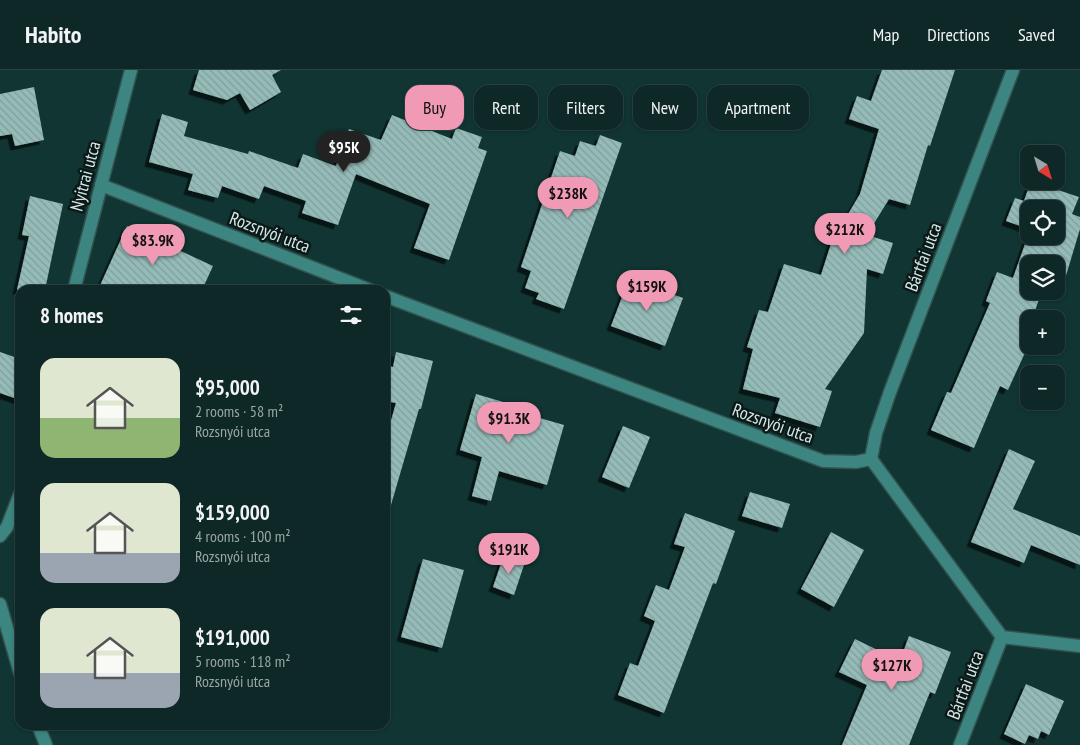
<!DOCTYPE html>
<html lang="en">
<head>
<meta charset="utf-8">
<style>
	body { margin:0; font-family:"PT Sans Narrow",sans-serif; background:#1b3432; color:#f1f3f6; height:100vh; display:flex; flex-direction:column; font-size:19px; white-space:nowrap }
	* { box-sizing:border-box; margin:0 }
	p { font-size:16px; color:#9aa6a7 }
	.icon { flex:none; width:28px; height:28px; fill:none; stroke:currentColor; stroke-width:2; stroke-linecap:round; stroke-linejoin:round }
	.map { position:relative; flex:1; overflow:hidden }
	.details { position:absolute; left:15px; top:215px; width:375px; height:445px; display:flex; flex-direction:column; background:#0d2826; border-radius:15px; box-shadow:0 1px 4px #0004,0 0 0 1px #2d4443 }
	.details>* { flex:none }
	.top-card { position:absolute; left:405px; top:15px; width:475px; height:45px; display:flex; gap:10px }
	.needle { width:32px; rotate:142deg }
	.buttons { position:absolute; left:1020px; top:75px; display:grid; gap:10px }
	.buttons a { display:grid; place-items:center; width:45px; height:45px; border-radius:10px; background:#0d2826; box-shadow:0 1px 4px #0004,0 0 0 1px #2d4443; font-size:25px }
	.price { position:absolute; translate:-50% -42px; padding:0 11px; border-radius:18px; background:#f09ab6; color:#111; font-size:16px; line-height:32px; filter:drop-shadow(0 1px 2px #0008) }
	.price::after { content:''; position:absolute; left:50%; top:30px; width:15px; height:11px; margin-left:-8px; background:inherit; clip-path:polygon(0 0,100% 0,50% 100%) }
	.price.selected { background:#222; color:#fff }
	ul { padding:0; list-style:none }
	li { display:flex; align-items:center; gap:15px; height:125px; padding:0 25px }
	li span { display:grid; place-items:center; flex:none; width:140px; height:100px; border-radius:15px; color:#555 }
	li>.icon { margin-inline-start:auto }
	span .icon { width:60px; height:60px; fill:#fffc; stroke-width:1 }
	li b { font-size:21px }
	h2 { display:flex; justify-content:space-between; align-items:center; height:60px; padding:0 25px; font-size:21px }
	.chip { padding:0 18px; border-radius:15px; background:#0d2826; box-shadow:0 1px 4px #0004,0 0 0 1px #2d4443; font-size:18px; line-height:45px }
	.chip.selected { background:#f09ab6; color:#111 }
	header { display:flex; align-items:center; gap:30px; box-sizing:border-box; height:70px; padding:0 25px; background:#0d2826; border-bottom:1px solid #2d4443 }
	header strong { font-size:24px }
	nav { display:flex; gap:28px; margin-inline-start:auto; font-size:18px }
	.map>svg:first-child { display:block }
	.building { fill:url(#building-back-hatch); filter:url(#shadow) }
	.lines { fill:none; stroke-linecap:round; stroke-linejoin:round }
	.minor-casing { stroke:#31524f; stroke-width:15 }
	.minor { stroke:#3d8580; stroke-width:12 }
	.labels { text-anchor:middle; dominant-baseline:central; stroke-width:5; stroke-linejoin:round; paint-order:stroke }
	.street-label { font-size:18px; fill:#d6e9e7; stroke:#0b1918 }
</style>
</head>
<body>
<header>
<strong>Habito</strong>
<nav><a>Map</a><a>Directions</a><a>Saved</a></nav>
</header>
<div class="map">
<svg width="1080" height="675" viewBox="0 0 1080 675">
	<defs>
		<pattern id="building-back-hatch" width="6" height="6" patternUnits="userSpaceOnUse" patternTransform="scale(1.25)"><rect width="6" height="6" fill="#95bbb8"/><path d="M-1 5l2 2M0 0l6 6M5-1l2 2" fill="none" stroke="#809e9b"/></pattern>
		<filter id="shadow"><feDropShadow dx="-4.5" dy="4.5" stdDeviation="0" flood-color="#0009"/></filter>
	</defs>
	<rect width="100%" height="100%" fill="#113532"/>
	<!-- building -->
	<g class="building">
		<polygon points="199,0 281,0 272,5 281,22 250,40 240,23 227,30 193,20"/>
		<polygon points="882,0 955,0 930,76 928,75 910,135 889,129 867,165 893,173 883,204 867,199 864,263 825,319 832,321 820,357 775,343 780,328 743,319 753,279 747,277 759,240 768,242 784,194 821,205 837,155 841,156 860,124 879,59 849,49 857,26 871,31"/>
		<polygon points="34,17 44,70 15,76 12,64 0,66 0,24"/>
		<polygon points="162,44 188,52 184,66 248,84 249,81 298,98 303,84 336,96 349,59 381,70 392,45 452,69 456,58 482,67 478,78 487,81 449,190 414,178 430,134 356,104 338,155 302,143 306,131 264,116 259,129 222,116 218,128 188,120 193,104 149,92"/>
		<polygon points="600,65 622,73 564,239 536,229 539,223 525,218 531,201 521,197 560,81 575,86 580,71 596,76"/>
		<polygon points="1031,111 1079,127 1072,144 1080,147 1080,159 1065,209 1056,206 1056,194 1029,194 1029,221 1042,221 1032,249 1029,249 1029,257 1022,276 1028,276 1008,320 1000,316 974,378 931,360 947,322 951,323 990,233 986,231 997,202 1013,208 1029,163 1029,166 1056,166 1056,139 1029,139 1029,159 1006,151 1015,128 1024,131"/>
		<polygon points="30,126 63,134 45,220 17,220 29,166 22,165"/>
		<polygon points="127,156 213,196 202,220 98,220"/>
		<polygon points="629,209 683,228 665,276 611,256"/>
		<polygon points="0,282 20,289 20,330 0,323"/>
		<polygon points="396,282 433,291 421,339 419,339 391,435 385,434 385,372 396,333 385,331 385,296 393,297"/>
		<polygon points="476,324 520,337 519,342 564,355 547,415 499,401 491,431 472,426 482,387 460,380"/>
		<polygon points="623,356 650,367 629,418 602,407"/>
		<polygon points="1009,379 1035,391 1013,439 1080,466 1080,495 1031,475 1024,493 971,472"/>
		<polygon points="750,422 790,434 782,458 742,446"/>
		<polygon points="685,443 735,461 716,514 713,513 664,643 618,625 630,593 638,596 655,551 644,546 656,515 669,520 685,477 674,474"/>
		<polygon points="831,462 864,480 834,537 801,519"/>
		<polygon points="504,485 525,492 514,525 493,517"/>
		<polygon points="423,489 464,500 442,578 401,567"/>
		<polygon points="909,566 951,582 935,624 930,622 909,675 842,675 867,615 839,602 855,569 900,591"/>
		<polygon points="1026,614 1064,631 1049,665 1041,661 1038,669 1029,665 1025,674 1004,664"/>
	</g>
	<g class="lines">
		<!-- minor casing -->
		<g class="minor-casing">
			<g id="minor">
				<polyline points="101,115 370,220"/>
				<polyline points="74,220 131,0"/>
				<polyline points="385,226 823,391 856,392 871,389"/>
				<polyline points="871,389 876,363 890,322 1013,0"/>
				<polyline points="871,389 1002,567 1080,576"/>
				<polyline points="0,466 7,457 20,424"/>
				<polyline points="0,534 20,603"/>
				<polyline points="38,655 46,675"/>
				<polyline points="960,675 1002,567"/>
			</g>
		</g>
		<!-- minor -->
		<use href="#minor" class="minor"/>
	</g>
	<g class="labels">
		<!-- street labels -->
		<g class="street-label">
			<text transform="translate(85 106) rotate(-75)">Nyitrai utca</text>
			<text transform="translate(270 162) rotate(21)">Rozsnyói utca</text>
			<text transform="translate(923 187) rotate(-69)">Bártfai utca</text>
			<text transform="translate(773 353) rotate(20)">Rozsnyói utca</text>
			<text transform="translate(965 615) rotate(-69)">Bártfai utca</text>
		</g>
	</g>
</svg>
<div class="buttons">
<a><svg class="needle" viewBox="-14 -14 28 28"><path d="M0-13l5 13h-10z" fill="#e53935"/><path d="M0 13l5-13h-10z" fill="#9aa6a7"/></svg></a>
<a><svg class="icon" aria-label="locate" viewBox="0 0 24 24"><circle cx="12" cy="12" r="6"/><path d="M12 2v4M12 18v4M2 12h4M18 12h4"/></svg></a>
<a><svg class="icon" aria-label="layers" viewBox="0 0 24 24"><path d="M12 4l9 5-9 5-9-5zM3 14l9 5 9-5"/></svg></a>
<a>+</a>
<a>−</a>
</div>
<b class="price selected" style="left:344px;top:103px">$95K</b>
<b class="price" style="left:568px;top:149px">$238K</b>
<b class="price" style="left:845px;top:185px">$212K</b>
<b class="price" style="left:153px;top:196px">$83.9K</b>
<b class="price" style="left:647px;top:242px">$159K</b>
<b class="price" style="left:509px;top:374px">$91.3K</b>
<b class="price" style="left:509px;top:505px">$191K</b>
<b class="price" style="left:892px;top:621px">$127K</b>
<div class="top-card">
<a class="chip selected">Buy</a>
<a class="chip">Rent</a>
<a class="chip">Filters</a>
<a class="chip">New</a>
<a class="chip">Apartment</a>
</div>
<section class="details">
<h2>8 homes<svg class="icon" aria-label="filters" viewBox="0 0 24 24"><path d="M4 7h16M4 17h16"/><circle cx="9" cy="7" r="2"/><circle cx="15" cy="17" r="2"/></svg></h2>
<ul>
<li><span style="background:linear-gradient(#dfe7d0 60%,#8fb573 0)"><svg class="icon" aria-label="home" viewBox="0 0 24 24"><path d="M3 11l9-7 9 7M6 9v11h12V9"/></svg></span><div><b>$95,000</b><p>2 rooms · 58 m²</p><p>Rozsnyói utca</p></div></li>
<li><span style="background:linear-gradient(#dfe7d0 70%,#9aa5b1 0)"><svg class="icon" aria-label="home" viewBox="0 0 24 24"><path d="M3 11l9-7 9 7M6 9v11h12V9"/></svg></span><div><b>$159,000</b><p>4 rooms · 100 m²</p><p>Rozsnyói utca</p></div></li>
<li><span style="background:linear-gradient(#dfe7d0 65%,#9aa5b1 0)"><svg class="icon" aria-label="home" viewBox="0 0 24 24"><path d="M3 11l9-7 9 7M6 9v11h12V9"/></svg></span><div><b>$191,000</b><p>5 rooms · 118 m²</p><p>Rozsnyói utca</p></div></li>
</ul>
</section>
</div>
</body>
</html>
